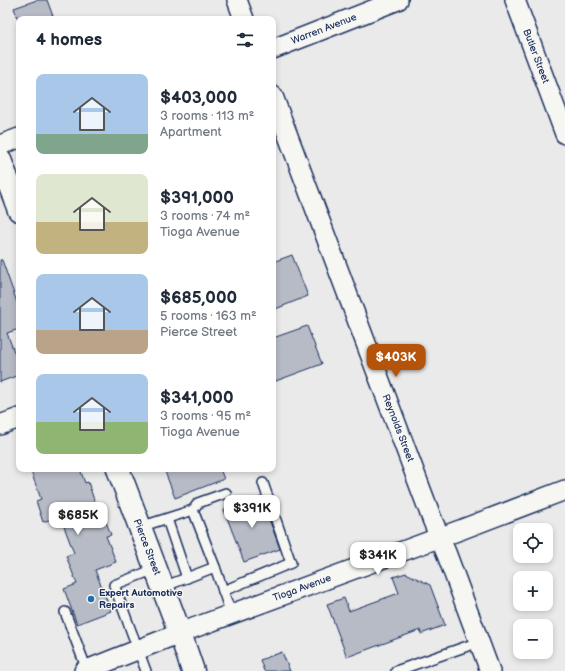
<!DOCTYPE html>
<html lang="en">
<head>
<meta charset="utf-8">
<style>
	body { margin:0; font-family:"Balsamiq Sans",sans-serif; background:#f6f6f7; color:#1f2937; height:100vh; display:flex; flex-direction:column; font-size:15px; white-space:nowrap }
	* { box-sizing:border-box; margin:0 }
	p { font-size:13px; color:#747a83 }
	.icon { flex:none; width:22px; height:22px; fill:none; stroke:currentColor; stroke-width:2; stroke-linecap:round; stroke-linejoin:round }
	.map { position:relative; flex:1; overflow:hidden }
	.sheet { position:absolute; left:16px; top:16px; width:260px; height:456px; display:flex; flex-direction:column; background:#fff; border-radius:8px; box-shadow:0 2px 6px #0003 }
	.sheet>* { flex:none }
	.controls { position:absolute; left:513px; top:523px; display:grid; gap:8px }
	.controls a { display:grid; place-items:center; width:40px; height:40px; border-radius:8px; background:#fff; box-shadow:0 2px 6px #0003; font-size:20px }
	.price { position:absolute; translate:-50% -34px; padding:0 9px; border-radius:8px; background:#fff; color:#222; font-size:13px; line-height:26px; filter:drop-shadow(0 1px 2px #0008) }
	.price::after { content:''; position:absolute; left:50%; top:24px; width:12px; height:9px; margin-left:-6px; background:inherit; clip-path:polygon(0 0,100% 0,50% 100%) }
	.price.selected { background:#b45309; color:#fff }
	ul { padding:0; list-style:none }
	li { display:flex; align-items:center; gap:12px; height:100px; padding:0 20px }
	li span { display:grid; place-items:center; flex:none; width:112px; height:80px; border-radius:8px; color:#555 }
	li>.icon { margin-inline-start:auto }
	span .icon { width:48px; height:48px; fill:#fffc; stroke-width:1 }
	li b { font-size:17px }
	h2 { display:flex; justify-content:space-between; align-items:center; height:48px; padding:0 20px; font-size:17px }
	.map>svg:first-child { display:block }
	.building { fill:#b6bbc6; stroke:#1b2f5e }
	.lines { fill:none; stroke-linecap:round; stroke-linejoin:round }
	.service-casing { stroke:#1b2f5e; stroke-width:12 }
	.minor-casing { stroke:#1b2f5e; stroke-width:22 }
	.primary-casing { stroke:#1b2f5e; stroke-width:25 }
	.service { stroke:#f6f6f2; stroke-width:9 }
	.minor { stroke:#f6f6f2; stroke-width:19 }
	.primary { stroke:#f6f6f2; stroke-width:22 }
	.poi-dot { fill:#1f6fb2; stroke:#f6f6f2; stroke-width:1.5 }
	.labels { text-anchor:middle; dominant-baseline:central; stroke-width:3; stroke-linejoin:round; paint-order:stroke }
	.street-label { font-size:10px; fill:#1b2f5e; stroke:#f6f6f2 }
	.poi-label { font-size:10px; font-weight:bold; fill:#1b2f5e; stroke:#f6f6f2; text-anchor:start }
</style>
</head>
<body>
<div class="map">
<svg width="565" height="671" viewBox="0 0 565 671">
	<rect width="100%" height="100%" fill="#e9eae9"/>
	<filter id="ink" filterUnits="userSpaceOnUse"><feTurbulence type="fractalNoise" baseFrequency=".025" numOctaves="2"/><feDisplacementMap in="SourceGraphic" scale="8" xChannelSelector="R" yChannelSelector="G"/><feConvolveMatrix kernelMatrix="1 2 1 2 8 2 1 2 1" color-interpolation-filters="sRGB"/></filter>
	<g filter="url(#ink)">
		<!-- building -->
		<g class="building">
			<polygon points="37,0 47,0 54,19 18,19 14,8"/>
			<polygon points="292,255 308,296 273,310 273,262"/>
			<polygon points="0,260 2,260 19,308 19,329 7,333 19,365 19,375 0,382"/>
			<polygon points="307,326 322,364 273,382 273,338"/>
			<polygon points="30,469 80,469 85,483 88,482 99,515 103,514 111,535 106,536 116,562 95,570 111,611 77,624 64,589 77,584 66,556 74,553 60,516 43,522 36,501 41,499"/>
			<polygon points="164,469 220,469 224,479 175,498"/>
			<polygon points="261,497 280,549 244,562 224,510"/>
			<polygon points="406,573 430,585 445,625 421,634 420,630 347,657 327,604 344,598 349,611 399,593 393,577"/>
			<polygon points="282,652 290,671 264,671 260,660"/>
		</g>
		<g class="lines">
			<!-- service casing -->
			<g class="service-casing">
				<g id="service">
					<polyline points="193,510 198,503 226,493"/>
					<polyline points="167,519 187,578"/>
					<polyline points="140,527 193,510 215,567 231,614"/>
					<polyline points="163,587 215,567"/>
					<polyline points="223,591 291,563 263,483"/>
					<polyline points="65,612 87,670"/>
					<polyline points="146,671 114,585 155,569"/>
					<polyline points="396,671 479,642"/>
				</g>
			</g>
			<!-- minor casing -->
			<g class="minor-casing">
				<g id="minor">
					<polyline points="237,0 244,19"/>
					<polyline points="515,0 565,134"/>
					<polyline points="273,49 398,0"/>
					<polyline points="273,96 432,519 447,555 490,671"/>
					<polyline points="0,145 19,138"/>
					<polyline points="0,425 19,418"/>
					<polyline points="84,671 180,633 460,530 565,490"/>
				</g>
			</g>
			<!-- primary casing -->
			<g class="primary-casing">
				<g id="primary">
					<polyline points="0,160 19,210"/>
					<polyline points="118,469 180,633 193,671"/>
				</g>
			</g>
			<!-- service -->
			<use href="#service" class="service"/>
			<!-- minor -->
			<use href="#minor" class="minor"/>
			<!-- primary -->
			<use href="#primary" class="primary"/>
		</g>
	</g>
	<!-- markers -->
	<circle class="poi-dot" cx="91" cy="599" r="4"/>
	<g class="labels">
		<!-- street labels -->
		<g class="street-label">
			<text transform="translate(324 29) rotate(-21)">Warren Avenue</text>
			<text transform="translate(536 56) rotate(69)">Butler Street</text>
			<text transform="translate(398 428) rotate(69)">Reynolds Street</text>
			<text transform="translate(147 547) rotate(69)">Pierce Street</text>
			<text transform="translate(302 588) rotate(-20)">Tioga Avenue</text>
		</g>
		<!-- poi labels -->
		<g class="poi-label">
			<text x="99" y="593">Expert Automotive<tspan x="99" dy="12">Repairs</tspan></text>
		</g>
	</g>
</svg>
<div class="controls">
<a><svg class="icon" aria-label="locate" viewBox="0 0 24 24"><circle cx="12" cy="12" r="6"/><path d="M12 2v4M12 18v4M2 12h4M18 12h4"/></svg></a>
<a>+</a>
<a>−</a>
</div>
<b class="price selected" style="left:396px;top:378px">$403K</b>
<b class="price" style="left:252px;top:529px">$391K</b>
<b class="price" style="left:78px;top:536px">$685K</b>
<b class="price" style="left:378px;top:576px">$341K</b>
<section class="sheet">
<h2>4 homes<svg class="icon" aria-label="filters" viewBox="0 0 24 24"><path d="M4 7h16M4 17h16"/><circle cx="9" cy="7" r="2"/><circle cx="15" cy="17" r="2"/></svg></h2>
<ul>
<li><span style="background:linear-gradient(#a9c7e8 75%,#7fa58c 0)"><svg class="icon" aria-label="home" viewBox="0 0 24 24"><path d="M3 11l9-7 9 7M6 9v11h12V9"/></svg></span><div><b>$403,000</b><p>3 rooms · 113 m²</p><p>Apartment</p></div></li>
<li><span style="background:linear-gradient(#dfe7d0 60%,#c2b280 0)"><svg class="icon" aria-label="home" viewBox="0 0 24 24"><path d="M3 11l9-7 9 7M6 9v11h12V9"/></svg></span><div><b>$391,000</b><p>3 rooms · 74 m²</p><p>Tioga Avenue</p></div></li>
<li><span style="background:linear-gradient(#a9c7e8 70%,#b9a48a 0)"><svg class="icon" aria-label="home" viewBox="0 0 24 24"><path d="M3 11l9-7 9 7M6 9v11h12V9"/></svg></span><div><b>$685,000</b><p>5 rooms · 163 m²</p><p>Pierce Street</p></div></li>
<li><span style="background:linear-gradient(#a9c7e8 60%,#8fb573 0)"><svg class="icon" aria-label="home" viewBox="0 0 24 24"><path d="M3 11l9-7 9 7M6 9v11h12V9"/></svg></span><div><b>$341,000</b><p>3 rooms · 95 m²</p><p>Tioga Avenue</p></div></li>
</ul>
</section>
</div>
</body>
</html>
